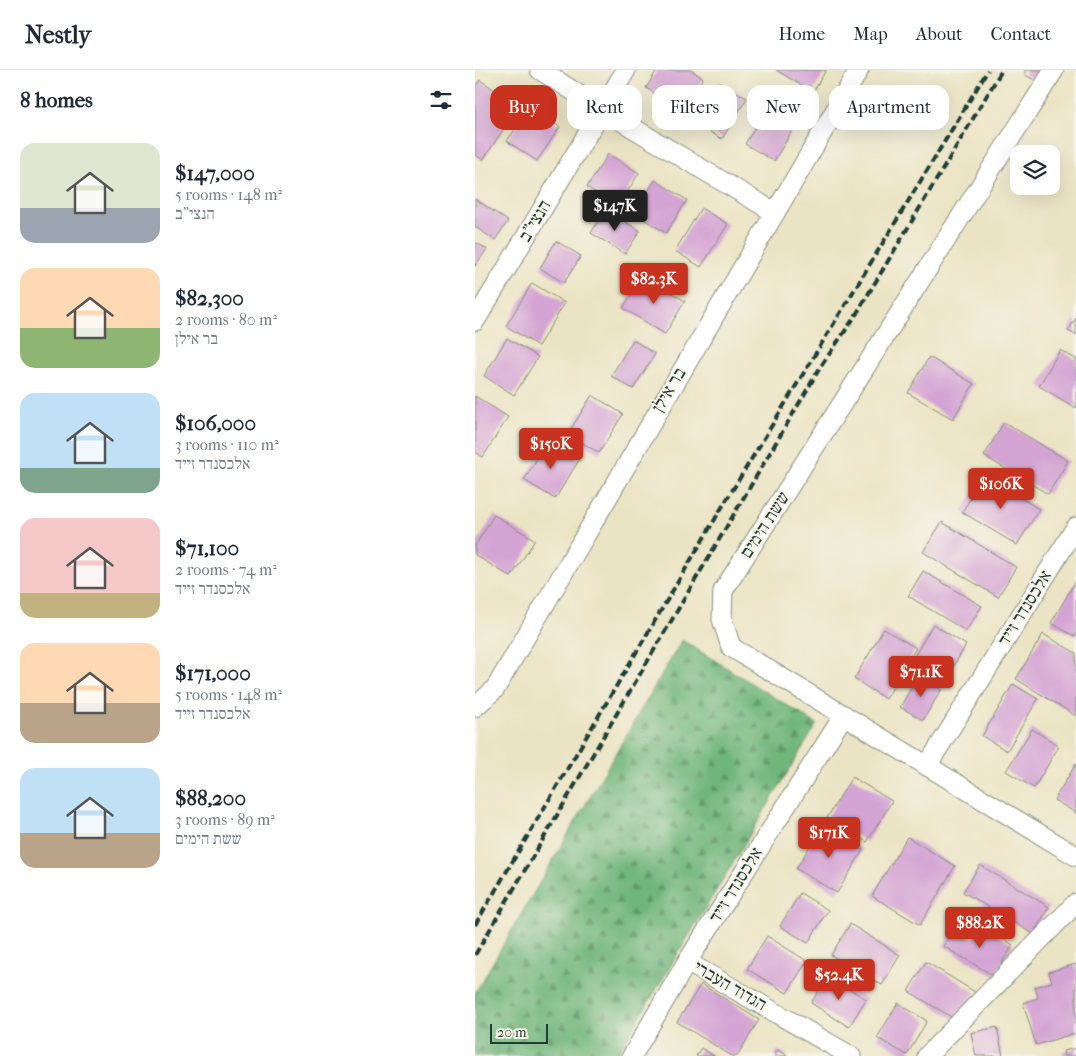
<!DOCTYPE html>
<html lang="en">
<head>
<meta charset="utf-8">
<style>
	body { margin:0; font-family:"IM FELL French Canon","Frank Ruhl Libre",serif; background:#f2f2f3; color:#1f2937; height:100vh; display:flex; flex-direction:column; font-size:19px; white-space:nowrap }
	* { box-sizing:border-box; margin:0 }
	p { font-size:16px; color:#747a83 }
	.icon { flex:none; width:28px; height:28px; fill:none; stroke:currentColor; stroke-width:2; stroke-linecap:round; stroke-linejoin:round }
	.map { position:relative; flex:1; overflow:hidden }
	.side { display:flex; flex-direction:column; background:#fff; width:475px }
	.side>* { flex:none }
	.guide { position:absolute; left:15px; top:15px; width:475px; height:45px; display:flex; gap:10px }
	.controls { position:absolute; left:535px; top:75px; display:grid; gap:10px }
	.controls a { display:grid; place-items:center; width:50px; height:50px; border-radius:10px; background:#fff; box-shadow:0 5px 20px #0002; font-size:25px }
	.scale { position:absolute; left:15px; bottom:12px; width:58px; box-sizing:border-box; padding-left:5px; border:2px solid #1f3d34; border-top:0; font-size:14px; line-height:18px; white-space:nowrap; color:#1f3d34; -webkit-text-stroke:4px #f7f3e8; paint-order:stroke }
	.price { position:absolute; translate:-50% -42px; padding:0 11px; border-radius:5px; background:#c8321e; color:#fff; font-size:16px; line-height:32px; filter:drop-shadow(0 1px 2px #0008) }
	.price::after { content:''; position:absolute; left:50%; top:30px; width:15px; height:11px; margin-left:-8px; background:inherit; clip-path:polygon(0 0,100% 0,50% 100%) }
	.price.active { background:#222; color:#fff }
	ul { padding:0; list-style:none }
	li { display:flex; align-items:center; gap:15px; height:125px; padding:0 20px }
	li span { display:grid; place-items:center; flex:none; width:140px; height:100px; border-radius:15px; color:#555 }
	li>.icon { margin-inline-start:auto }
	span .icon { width:60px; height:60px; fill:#fffc; stroke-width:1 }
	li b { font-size:21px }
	h2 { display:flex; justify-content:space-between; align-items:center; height:60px; padding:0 20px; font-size:21px }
	.tag { padding:0 18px; border-radius:15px; background:#fff; box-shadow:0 5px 20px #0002; font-size:18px; line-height:45px }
	.tag.active { background:#c8321e; color:#fff }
	header { display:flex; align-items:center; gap:30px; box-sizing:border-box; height:70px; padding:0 25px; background:#fff; border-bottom:1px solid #e0e1e3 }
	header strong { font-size:24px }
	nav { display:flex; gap:28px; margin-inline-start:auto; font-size:18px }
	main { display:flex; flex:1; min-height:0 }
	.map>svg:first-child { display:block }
	.forest { fill:url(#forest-firs); stroke:#487a57 }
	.building { fill:#d4a5d4 }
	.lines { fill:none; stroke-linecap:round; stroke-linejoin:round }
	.minor-casing { stroke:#85907c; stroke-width:21 }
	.minor { stroke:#fff; stroke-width:19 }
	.rail { stroke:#1f3d34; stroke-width:4; stroke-dasharray:8 4; stroke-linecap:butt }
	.labels { text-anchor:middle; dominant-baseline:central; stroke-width:4; stroke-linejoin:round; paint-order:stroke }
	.street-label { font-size:18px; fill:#1f3d34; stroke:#f7f3e8 }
</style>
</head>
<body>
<header>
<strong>Nestly</strong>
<nav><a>Home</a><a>Map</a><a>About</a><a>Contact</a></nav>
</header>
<main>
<section class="side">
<h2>8 homes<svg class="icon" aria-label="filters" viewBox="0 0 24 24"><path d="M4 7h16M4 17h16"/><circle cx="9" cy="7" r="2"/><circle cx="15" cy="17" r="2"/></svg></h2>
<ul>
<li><span style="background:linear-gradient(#dfe7d0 65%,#9aa5b1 0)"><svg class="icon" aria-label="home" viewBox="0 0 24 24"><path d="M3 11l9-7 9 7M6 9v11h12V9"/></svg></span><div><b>$147,000</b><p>5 rooms · 148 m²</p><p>הנצי&quot;ב</p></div></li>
<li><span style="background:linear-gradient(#ffd9b3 60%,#8fb573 0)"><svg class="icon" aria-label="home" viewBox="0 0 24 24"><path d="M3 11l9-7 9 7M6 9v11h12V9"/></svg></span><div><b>$82,300</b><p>2 rooms · 80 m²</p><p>בר אילן</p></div></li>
<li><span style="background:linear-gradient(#bfe0f5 75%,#7fa58c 0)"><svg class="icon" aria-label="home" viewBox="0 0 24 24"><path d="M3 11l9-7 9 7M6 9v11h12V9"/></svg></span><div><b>$106,000</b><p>3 rooms · 110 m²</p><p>אלכסנדר זייד</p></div></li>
<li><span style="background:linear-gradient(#f6c9c9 75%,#c2b280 0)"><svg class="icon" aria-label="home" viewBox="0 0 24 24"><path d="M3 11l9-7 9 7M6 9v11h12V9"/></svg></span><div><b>$71,100</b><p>2 rooms · 74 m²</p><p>אלכסנדר זייד</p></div></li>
<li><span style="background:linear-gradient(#ffd9b3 60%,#b9a48a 0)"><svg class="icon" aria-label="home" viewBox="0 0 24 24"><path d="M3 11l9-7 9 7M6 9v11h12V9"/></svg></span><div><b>$171,000</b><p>5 rooms · 148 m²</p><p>אלכסנדר זייד</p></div></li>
<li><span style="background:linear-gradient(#bfe0f5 65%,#b9a48a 0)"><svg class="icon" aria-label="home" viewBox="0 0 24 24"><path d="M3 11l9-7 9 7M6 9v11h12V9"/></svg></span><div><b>$88,200</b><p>3 rooms · 89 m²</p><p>ששת הימים</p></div></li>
</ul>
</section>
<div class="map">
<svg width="601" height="986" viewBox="0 0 601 986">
	<defs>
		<pattern id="forest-firs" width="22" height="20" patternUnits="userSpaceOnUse" patternTransform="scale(1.25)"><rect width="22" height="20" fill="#70b67a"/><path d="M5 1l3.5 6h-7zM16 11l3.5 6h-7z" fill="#5b9565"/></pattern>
	</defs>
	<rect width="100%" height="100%" fill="#f7f3e8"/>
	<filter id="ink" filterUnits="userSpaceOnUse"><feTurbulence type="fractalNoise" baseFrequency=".02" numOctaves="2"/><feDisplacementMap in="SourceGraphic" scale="10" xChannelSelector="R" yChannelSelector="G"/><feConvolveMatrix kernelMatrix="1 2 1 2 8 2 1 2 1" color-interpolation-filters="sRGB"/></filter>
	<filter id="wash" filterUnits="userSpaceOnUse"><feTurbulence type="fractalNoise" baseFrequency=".0096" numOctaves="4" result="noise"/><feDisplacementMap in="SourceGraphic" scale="20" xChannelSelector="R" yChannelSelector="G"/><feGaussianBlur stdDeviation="1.12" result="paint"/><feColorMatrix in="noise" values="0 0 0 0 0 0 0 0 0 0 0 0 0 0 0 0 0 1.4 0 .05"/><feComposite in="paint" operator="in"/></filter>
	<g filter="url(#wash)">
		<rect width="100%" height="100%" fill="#ebe4c4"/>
		<!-- forest -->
		<polygon class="forest" points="207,570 342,654 141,986 0,986 0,923"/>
		<g id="blocks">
			<!-- building -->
			<g class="building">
				<polygon points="182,0 216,0 228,8 209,40 171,18"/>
				<polygon points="301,0 351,0 338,22"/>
				<polygon points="550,0 573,0 565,13 550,5"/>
				<polygon points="5,10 44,36 8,90 0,85 0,17"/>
				<polygon points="244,12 272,28 247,69 220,53"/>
				<polygon points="292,37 321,54 299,91 270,74"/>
				<polygon points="55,38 85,57 62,91 32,71"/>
				<polygon points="133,84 164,103 143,137 112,117"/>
				<polygon points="180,110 212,130 191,163 159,143"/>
				<polygon points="0,129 33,151 20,170 0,157"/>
				<polygon points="226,138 253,154 226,197 200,181"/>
				<polygon points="130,140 165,161 150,184 116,163"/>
				<polygon points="81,171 106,186 89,213 65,198"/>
				<polygon points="0,172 12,179 0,196"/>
				<polygon points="168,206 210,231 190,264 148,238"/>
				<polygon points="57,213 90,233 63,276 31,256"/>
				<polygon points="601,248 601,265 593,261"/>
				<polygon points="32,268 63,287 39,325 9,306"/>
				<polygon points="158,270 180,284 158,319 136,306"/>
				<polygon points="585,280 601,289 601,338 564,316"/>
				<polygon points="454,287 499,314 478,349 433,323"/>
				<polygon points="117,325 148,344 124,383 93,364"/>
				<polygon points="0,326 33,347 8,387 0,382"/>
				<polygon points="529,352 593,391 573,424 509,386"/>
				<polygon points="73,371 104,390 80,429 49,410"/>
				<polygon points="509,406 564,439 542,475 487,442"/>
				<polygon points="19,445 60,470 36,507 0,485 0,476"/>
				<polygon points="467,452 541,497 523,527 448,482"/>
				<polygon points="448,501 507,536 491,561 433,526"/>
				<polygon points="601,511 601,567 576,553"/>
				<polygon points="458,554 491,575 472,607 439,587"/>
				<polygon points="409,559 441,578 411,629 379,609"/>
				<polygon points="568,564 601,583 601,646 541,609"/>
				<polygon points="444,605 467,619 448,650 425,637"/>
				<polygon points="538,614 563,629 532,681 507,666"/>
				<polygon points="557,659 584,676 559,718 531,701"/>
				<polygon points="601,694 601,743 579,730"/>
				<polygon points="377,707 417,731 392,772 352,748"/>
				<polygon points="347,756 388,780 362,823 321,799"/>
				<polygon points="432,767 480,796 445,855 397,826"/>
				<polygon points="505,795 574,837 558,864 488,822"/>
				<polygon points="325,823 353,840 333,873 305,856"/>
				<polygon points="375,854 425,885 407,915 356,885"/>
				<polygon points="507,856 538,875 519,906 468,876 479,858 499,869"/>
				<polygon points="292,866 332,891 312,923 272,899"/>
				<polygon points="451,892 500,922 483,951 433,921"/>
				<polygon points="601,894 601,963 561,975 548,933 563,928 560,917 577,912 574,902"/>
				<polygon points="353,906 391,929 374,957 336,933"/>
				<polygon points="226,914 284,950 262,986 257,986 202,952"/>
				<polygon points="423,933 452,951 432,985 402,968"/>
				<polygon points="522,957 528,986 501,986 496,963"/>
				<polygon points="226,978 239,986 221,986"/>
				<polygon points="601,978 601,986 589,986 588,981"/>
				<polygon points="303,980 313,986 299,986"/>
			</g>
		</g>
	</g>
	<g filter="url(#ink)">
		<use href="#blocks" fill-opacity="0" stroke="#85907c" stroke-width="1"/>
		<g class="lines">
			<!-- minor casing -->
			<g class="minor-casing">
				<g id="minor">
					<polyline points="65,0 128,40 299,142"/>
					<polyline points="579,0 248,521 247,549 256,577 601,786"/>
					<polyline points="0,251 151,0"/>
					<polyline points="0,637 20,619 384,0"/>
					<polyline points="452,696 601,457"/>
					<polyline points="212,892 376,986"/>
					<polyline points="157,986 212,892 369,645"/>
					<polyline points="452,986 601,833"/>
				</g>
			</g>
			<!-- minor -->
			<use href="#minor" class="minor"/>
			<!-- rail -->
			<g class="rail">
				<polyline points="0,855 246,439 513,0"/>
				<polyline points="0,885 346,296 379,248 527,0"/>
			</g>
		</g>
	</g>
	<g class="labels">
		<!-- street labels -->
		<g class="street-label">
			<text transform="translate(60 151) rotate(-59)">הנצי"ב</text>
			<text transform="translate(194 320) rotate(-59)">בר אילן</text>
			<text transform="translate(290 455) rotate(-57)">ששת הימים</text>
			<text transform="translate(550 538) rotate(-58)">אלכסנדר זייד</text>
			<text transform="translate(261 815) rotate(-58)">אלכסנדר זייד</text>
			<text transform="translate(255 916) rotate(30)">הגדוד העברי</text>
		</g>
	</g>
</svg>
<div class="controls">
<a><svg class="icon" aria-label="layers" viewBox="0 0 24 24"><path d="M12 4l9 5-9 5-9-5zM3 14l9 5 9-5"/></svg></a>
</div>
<div class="scale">20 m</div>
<b class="price active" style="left:140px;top:162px">$147K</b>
<b class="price" style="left:179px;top:235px">$82.3K</b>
<b class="price" style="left:76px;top:400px">$150K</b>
<b class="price" style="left:526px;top:440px">$106K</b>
<b class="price" style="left:446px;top:628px">$71.1K</b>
<b class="price" style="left:354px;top:789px">$171K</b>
<b class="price" style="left:505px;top:879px">$88.2K</b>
<b class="price" style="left:364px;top:931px">$52.4K</b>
<div class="guide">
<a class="tag active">Buy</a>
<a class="tag">Rent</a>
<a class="tag">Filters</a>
<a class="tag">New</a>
<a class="tag">Apartment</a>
</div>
</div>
</main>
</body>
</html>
